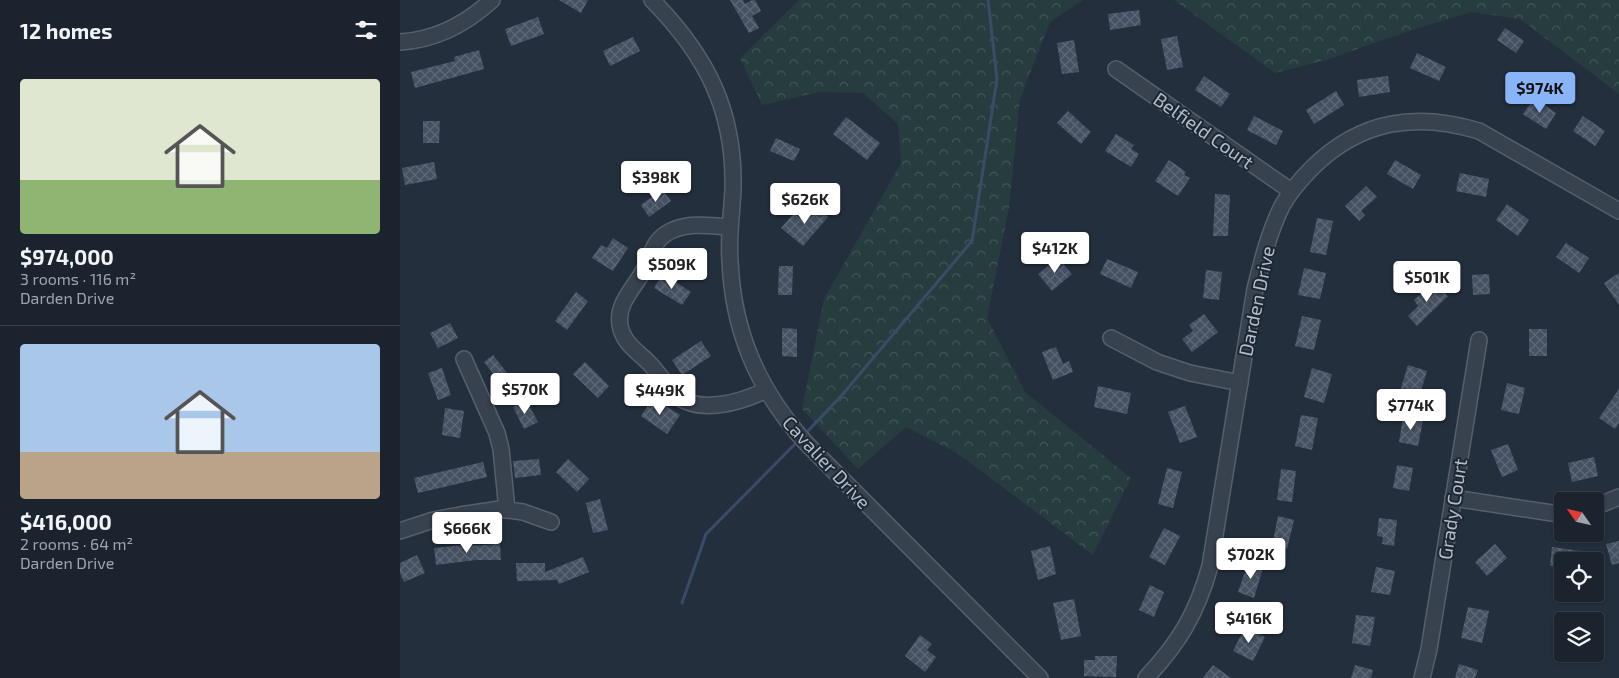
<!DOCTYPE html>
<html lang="en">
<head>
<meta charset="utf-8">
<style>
	body { margin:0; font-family:"Exo 2",sans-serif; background:#282f3a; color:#f1f3f6; height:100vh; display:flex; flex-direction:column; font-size:19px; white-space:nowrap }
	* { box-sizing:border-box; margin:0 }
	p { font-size:16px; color:#a0a4aa }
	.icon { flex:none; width:28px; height:28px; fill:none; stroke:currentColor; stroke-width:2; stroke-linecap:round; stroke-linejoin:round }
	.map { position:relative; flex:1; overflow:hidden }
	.panel { display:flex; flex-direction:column; background:#1b232e; width:400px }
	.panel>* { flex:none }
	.needle { width:32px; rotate:304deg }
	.tools { position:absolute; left:1154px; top:492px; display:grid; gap:10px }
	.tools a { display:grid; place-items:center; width:50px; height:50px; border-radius:5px; background:#1b232e; box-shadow:0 1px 4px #0004,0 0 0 1px #39404a; font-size:25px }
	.price { position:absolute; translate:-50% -42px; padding:0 11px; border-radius:5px; background:#fff; color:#222; font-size:16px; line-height:32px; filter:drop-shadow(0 1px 2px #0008) }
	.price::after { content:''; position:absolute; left:50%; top:30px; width:15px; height:11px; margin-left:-8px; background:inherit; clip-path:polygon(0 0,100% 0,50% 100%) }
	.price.active { background:#8ab4f8; color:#111 }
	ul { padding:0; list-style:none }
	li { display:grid; align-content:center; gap:10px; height:265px; padding:0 20px }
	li+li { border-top:1px solid #39404a }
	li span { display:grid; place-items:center; height:155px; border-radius:5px; color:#555 }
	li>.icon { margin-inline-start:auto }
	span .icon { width:90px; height:90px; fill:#fffc; stroke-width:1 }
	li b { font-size:21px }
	h2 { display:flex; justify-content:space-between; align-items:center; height:60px; padding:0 20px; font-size:21px }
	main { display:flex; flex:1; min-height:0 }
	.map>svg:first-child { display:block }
	.forest { fill:url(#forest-crowns) }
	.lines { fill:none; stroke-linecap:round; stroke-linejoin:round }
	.stream { stroke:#394c67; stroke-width:3 }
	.building { fill:url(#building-cross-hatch) }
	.minor-casing { stroke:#565f6c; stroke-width:18 }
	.minor { stroke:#38414e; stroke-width:15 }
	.labels { text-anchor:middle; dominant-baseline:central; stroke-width:4; stroke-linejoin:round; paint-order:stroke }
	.street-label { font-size:19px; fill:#b4bcc9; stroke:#1d2633 }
</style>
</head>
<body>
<main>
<section class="panel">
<h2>12 homes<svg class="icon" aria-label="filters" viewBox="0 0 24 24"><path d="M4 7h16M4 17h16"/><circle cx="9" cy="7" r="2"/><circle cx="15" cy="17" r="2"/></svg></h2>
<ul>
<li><span style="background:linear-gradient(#dfe7d0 65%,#8fb573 0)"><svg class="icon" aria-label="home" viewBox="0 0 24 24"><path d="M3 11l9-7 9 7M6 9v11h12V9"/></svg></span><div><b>$974,000</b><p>3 rooms · 116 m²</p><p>Darden Drive</p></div></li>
<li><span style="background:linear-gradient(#a9c7e8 70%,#b9a48a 0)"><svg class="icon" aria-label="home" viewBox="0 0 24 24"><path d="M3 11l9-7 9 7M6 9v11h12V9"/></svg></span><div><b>$416,000</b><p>2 rooms · 64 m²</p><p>Darden Drive</p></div></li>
</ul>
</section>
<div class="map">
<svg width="1219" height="678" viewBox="0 0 1219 678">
	<defs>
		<pattern id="forest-crowns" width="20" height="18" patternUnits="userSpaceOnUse" patternTransform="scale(1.25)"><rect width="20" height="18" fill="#263c3f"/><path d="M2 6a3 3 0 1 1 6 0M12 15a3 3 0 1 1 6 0" fill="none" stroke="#435659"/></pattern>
		<pattern id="building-cross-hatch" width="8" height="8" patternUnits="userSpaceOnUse" patternTransform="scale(1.25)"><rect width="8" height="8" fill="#455162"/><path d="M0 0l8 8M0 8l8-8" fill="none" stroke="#5d6877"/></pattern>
	</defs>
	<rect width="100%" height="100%" fill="#242f3e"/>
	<!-- forest -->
	<g class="forest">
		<polygon points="399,0 683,0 650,22 620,99 609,208 587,318 625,392 731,478 693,555 557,453 506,427 458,469 402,409 424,299 501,163 498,124 463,93 419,92 362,105 340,58"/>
		<polygon points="774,0 1219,0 1219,94 1120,19 1071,12 1012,30 926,60 875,73"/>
	</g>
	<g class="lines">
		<!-- stream -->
		<g class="stream">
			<polyline points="407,432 442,395 572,241 597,79 588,0"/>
			<polyline points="282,603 306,534 397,442"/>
		</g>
	</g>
	<!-- building -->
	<g class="building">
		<polygon points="159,0 188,0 181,13"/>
		<polygon points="330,0 343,0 345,4 352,0 355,0 361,11 352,16 359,28 349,33"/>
		<polygon points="739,10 741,25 710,30 708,14"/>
		<polygon points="138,17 144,34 111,46 105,29"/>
		<polygon points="1105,28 1124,41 1116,53 1097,40"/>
		<polygon points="777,36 783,67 767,70 761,39"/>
		<polygon points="233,37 240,51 210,66 203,51"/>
		<polygon points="674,40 679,72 662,74 657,43"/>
		<polygon points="79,50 84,69 15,88 11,72 55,61 54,57"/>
		<polygon points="1017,53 1046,67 1039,81 1010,68"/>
		<polygon points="804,76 830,94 821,107 795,90"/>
		<polygon points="988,76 990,92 959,97 957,80"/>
		<polygon points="936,91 944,105 914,124 906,110"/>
		<polygon points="1134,98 1156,113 1146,129 1123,114"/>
		<polygon points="668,111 691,132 681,144 657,123"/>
		<polygon points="854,116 883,131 876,145 847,130"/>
		<polygon points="1183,116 1205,131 1195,146 1173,131"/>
		<polygon points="446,117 480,143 467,160 433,134"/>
		<polygon points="23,121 40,121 39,143 23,143"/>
		<polygon points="716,134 734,145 731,149 739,154 731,167 705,151"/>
		<polygon points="376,138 400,149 394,161 370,151"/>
		<polygon points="769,160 786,172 784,175 790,178 778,196 755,181"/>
		<polygon points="995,160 1021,175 1013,189 987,174"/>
		<polygon points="34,162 37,179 5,185 2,168"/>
		<polygon points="1060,173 1089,179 1086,197 1056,191"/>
		<polygon points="966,186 977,197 961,211 965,215 959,221 945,206"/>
		<polygon points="262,189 271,201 249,217 241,205"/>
		<polygon points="815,194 830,195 828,236 813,236"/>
		<polygon points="1107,204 1129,220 1118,236 1096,220"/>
		<polygon points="413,205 428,217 403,246 381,228 394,213 401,219"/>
		<polygon points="917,218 933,221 926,255 910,252"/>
		<polygon points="213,238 228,248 213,271 192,258 201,245 207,248"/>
		<polygon points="1166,243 1189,258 1179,273 1156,257"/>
		<polygon points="658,258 672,274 652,291 638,274"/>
		<polygon points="707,259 738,272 731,288 700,274"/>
		<polygon points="379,266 393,266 392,295 378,295"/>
		<polygon points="904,268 926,273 920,299 898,295"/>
		<polygon points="806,270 822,272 819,300 803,298"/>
		<polygon points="1219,273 1219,305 1204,283"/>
		<polygon points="263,274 291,292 282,305 254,288"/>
		<polygon points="1089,274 1090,294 1073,295 1072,275"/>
		<polygon points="1033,282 1048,296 1017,326 1008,316 1018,306 1014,300"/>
		<polygon points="176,292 188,301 167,330 155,321"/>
		<polygon points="804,314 818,332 792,352 782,339 793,331 789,325"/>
		<polygon points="902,316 921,320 914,350 895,346"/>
		<polygon points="50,323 58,338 38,348 30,333"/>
		<polygon points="382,328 397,329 397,357 382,356"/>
		<rect x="1129" y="329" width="18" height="27"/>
		<polygon points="301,341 311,356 282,375 272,360"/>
		<polygon points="656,347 663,364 669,361 673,372 653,380 642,352"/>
		<polygon points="93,355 108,374 99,381 84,362"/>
		<polygon points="185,362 209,386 198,398 173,374"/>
		<polygon points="1008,365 1027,371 1019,397 1000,391"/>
		<polygon points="42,368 51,395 38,400 28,373"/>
		<polygon points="912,368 932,374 924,403 904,397"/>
		<polygon points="1107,383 1125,388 1119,414 1101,410"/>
		<polygon points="698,386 731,393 727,414 694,407"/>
		<polygon points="1219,389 1219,423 1215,429 1199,418"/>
		<polygon points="253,398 280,415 267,434 241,416"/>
		<polygon points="126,400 138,422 124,429 113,407"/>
		<polygon points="785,406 797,437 780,443 768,412"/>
		<polygon points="45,408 64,411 60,438 42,435"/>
		<polygon points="901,415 918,418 912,450 895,446"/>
		<polygon points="1003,417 1023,420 1018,446 999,442"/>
		<polygon points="1108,444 1118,470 1102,477 1091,450"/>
		<polygon points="1194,457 1198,476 1172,482 1168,463"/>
		<polygon points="139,459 141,475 115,478 113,461"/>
		<polygon points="168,459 189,479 177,492 156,472"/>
		<polygon points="83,462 87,477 18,493 14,478"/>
		<polygon points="997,465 1013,468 1009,491 993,488"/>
		<polygon points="767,468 782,472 773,508 758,504"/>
		<polygon points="881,469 896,471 892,502 877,500"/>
		<polygon points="200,499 208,530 193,533 186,503"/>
		<polygon points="878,516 894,520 887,549 872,546"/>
		<polygon points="979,518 997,520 994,546 982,544 983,537 977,536"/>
		<polygon points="764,528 780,536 765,565 749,557"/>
		<polygon points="1219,541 1219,563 1212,565 1206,544"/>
		<polygon points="100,544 101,560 76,560 36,565 34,548 62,545 62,546"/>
		<polygon points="1095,544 1107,558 1087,576 1075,562"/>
		<polygon points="650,546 656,574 638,580 631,551"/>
		<polygon points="1152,547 1180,551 1178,561 1162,561 1162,567 1150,566"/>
		<polygon points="17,555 25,573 4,582 0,573 0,563"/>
		<polygon points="183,557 189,572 159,584 157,580 117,581 116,563 145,563 145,572"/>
		<polygon points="848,563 863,568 854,598 838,592"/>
		<polygon points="976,567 995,571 990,595 971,592"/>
		<polygon points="750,585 764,592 754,617 739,610"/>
		<polygon points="674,599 681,636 661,640 653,603"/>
		<polygon points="1068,607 1089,611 1082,643 1061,638"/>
		<polygon points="956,615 975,617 970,646 952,643"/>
		<polygon points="845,627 865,637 853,661 833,651"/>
		<polygon points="520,635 532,644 527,650 536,657 525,672 505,656"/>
		<polygon points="695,656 717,656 716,677 684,676 684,660 695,660"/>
		<polygon points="1059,664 1078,670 1075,678 1055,678"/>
		<polygon points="813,665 831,678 803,678"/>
		<polygon points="955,665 973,670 971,678 951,678"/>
	</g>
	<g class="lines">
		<!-- minor casing -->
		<g class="minor-casing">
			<g id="minor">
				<path d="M 252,0 C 306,55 335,110 333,189 C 332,213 328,236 330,261 C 333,332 358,389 405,442 L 640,678"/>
				<path d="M 0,42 C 36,40 66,24 92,0"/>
				<polyline points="716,69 891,191"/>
				<path d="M 330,227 C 311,226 291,222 273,230 C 268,232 262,236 258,241 C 252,248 250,259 245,268 C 236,286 216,303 220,325 C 223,343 237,351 249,363 C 259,373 266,386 276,395 C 299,415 342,402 366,390"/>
				<polyline points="711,338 757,362 790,373 840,383"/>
				<polyline points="64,359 97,433 101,449 107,510"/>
				<polyline points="1053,498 1152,513 1162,513"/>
				<polyline points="1195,507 1219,497"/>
				<polyline points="0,531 33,520 60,515 100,509 123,512 151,522"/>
				<path d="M 746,678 C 779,643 797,613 810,566 L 855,289 C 862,261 869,232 882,206 C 890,191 901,179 913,167 C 961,120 1016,112 1079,131 L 1219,211"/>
				<polyline points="1022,678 1029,649 1079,340"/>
			</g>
		</g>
		<!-- minor -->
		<use href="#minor" class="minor"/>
	</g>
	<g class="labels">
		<!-- street labels -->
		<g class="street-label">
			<text transform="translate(804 130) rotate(35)">Belfield Court</text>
			<text transform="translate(856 301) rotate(-78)">Darden Drive</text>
			<text transform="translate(427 462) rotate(47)">Cavalier Drive</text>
			<text transform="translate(1052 509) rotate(-81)">Grady Court</text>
		</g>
	</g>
</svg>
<div class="tools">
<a><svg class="needle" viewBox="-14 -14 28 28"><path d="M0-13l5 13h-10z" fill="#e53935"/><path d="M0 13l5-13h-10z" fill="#a0a4aa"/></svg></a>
<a><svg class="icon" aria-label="locate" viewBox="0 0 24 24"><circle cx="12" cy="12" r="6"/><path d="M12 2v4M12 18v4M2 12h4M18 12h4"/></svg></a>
<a><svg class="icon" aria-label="layers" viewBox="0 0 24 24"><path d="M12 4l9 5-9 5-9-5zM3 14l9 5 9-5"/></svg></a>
</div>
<b class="price active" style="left:1140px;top:114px">$974K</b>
<b class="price" style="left:256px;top:203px">$398K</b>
<b class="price" style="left:405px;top:225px">$626K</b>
<b class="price" style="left:655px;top:274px">$412K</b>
<b class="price" style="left:272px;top:290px">$509K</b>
<b class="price" style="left:1027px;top:303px">$501K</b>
<b class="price" style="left:125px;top:415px">$570K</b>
<b class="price" style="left:260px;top:416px">$449K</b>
<b class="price" style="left:1011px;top:431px">$774K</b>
<b class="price" style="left:67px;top:554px">$666K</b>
<b class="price" style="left:851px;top:580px">$702K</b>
<b class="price" style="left:849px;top:644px">$416K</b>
</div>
</main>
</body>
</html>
